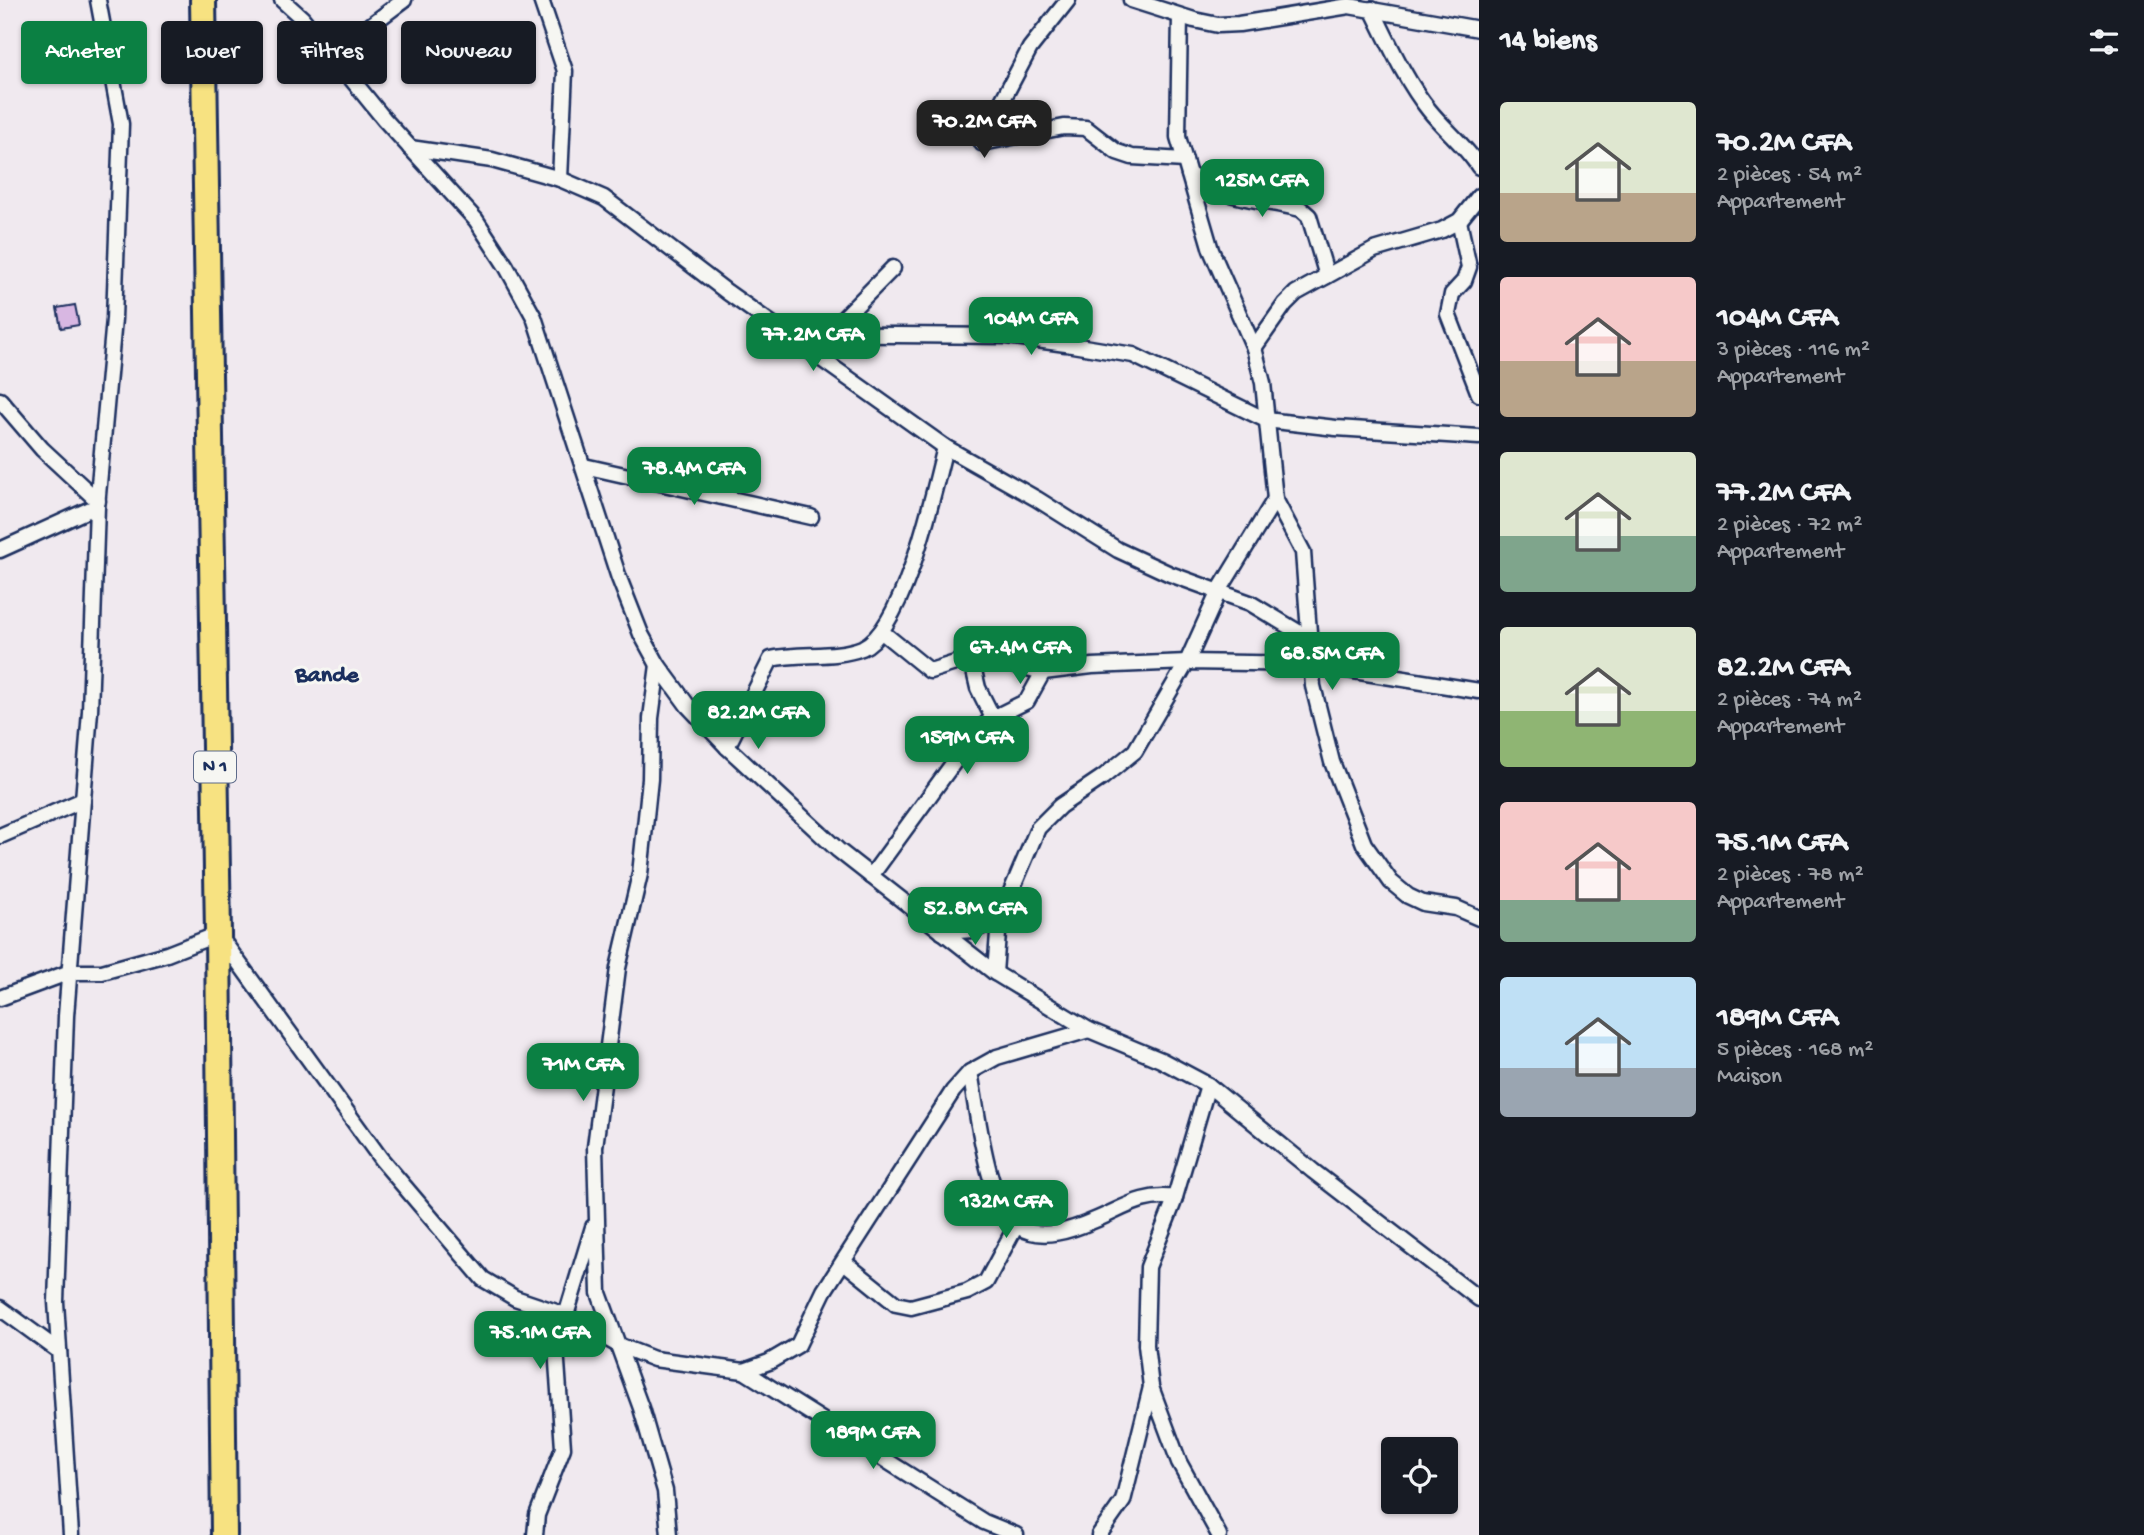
<!DOCTYPE html>
<html lang="fr">
<head>
<meta charset="utf-8">
<style>
	body { margin:0; font-family:"Gochi Hand",sans-serif; background:#242831; color:#f1f3f6; height:100vh; display:flex; flex-direction:column; font-size:26px; white-space:nowrap }
	* { box-sizing:border-box; margin:0 }
	p { font-size:23px; color:#9ea1a6 }
	.icon { flex:none; width:38px; height:38px; fill:none; stroke:currentColor; stroke-width:2; stroke-linecap:round; stroke-linejoin:round }
	.map { position:relative; flex:1; overflow:hidden }
	.sheet { display:flex; flex-direction:column; background:#171b24; width:665px }
	.sheet>* { flex:none }
	.banner { position:absolute; left:21px; top:21px; width:665px; height:63px; display:flex; gap:14px }
	.controls { position:absolute; left:1381px; top:1437px; display:grid; gap:14px }
	.controls a { display:grid; place-items:center; width:77px; height:77px; border-radius:7px; background:#171b24; box-shadow:0 2px 5px #0004; font-size:35px }
	.price { position:absolute; translate:-50% -60px; padding:0 16px; border-radius:14px; background:#0b8043; color:#fff; font-size:23px; line-height:46px; filter:drop-shadow(0 2px 4px #0008) }
	.price::after { content:''; position:absolute; left:50%; top:42px; width:21px; height:16px; margin-left:-10px; background:inherit; clip-path:polygon(0 0,100% 0,50% 100%) }
	.price.current { background:#222; color:#fff }
	ul { padding:0; list-style:none }
	li { display:flex; align-items:center; gap:21px; height:175px; padding:0 21px }
	li span { display:grid; place-items:center; flex:none; width:196px; height:140px; border-radius:7px; color:#555 }
	li>.icon { margin-inline-start:auto }
	span .icon { width:84px; height:84px; fill:#fffc; stroke-width:1 }
	li b { font-size:30px }
	h2 { display:flex; justify-content:space-between; align-items:center; height:84px; padding:0 21px; font-size:30px }
	.tag { padding:0 24px; border-radius:7px; background:#171b24; box-shadow:0 2px 5px #0004; font-size:24px; line-height:63px }
	.tag.current { background:#0b8043; color:#fff }
	main { display:flex; flex:1; min-height:0 }
	.map>svg:first-child { display:block }
	.building { fill:#d8b7e2; stroke:#1b2f5e; stroke-width:2 }
	.lines { fill:none; stroke-linecap:round; stroke-linejoin:round }
	.minor-casing { stroke:#1b2f5e; stroke-width:19 }
	.trunk-casing { stroke:#1b2f5e; stroke-width:30 }
	.minor { stroke:#f6f6f2; stroke-width:14 }
	.trunk { stroke:#f7e281; stroke-width:24 }
	.labels { text-anchor:middle; dominant-baseline:central; stroke-width:6; stroke-linejoin:round; paint-order:stroke }
	.shield { fill:#f6f6f2; stroke:#5d6b8a; stroke-width:2 }
	.shield-label { font-size:19px; font-weight:bold; fill:#1b2f5e }
	.quarter-label { font-size:24px; font-weight:bold; fill:#1b2f5e; stroke:#f6f6f2 }
</style>
</head>
<body>
<main>
<div class="map">
<svg width="1479" height="1535" viewBox="0 0 1479 1535">
	<rect width="100%" height="100%" fill="#f0e9ef"/>
	<filter id="ink" filterUnits="userSpaceOnUse"><feTurbulence type="fractalNoise" baseFrequency=".0143" numOctaves="2"/><feDisplacementMap in="SourceGraphic" scale="14" xChannelSelector="R" yChannelSelector="G"/><feConvolveMatrix kernelMatrix="1 2 1 2 8 2 1 2 1" color-interpolation-filters="sRGB"/></filter>
	<g filter="url(#ink)">
		<!-- building -->
		<g class="building">
			<polygon points="75,305 79,325 61,328 57,308"/>
			<polygon points="654,451 681,459 677,474 649,466"/>
		</g>
		<g class="lines">
			<!-- minor casing -->
			<g class="minor-casing">
				<g id="minor">
					<polyline points="282,0 302,18 384,119 476,220 506,266 534,317 619,578 641,634 658,665 688,706 727,747 838,850 995,973 1089,1030 1161,1060 1208,1085 1313,1171 1479,1299"/>
					<polyline points="541,0 565,71 560,179"/>
					<polyline points="1068,0 1030,48 981,141 982,143 1064,127 1086,128 1117,152 1132,157 1185,160"/>
					<polyline points="1131,0 1194,20 1218,25 1239,24 1349,6 1479,29"/>
					<path d="M 1372,9 C 1389,43 1405,80 1429,110 C 1445,130 1465,145 1479,167"/>
					<polyline points="1180,16 1178,137 1211,250 1254,348 1263,383 1275,499 1303,552 1313,686 1332,762 1364,844 1391,882 1408,896 1423,903 1456,908 1479,918"/>
					<polyline points="331,55 404,0"/>
					<polyline points="410,148 492,160 560,179 604,198 727,292 945,447 1037,499 1118,550 1170,574 1250,603 1308,638"/>
					<path d="M 1189,174 C 1223,200 1262,199 1301,209 L 1309,216 L 1327,276"/>
					<polyline points="1459,221 1469,267 1464,281 1452,294 1448,314 1479,394"/>
					<polyline points="788,334 1006,336 1066,344 1133,355 1266,420 1336,428 1479,437"/>
					<polyline points="827,335 893,268"/>
					<polyline points="1254,348 1285,304 1296,293 1374,250 1442,230 1459,221 1479,196"/>
					<polyline points="0,400 42,449 98,501"/>
					<polyline points="584,466 811,517"/>
					<polyline points="0,550 97,506"/>
					<polyline points="882,632 930,671 971,658 989,658 1043,672 1092,666 1187,662 1310,664 1479,691"/>
					<polyline points="971,658 978,688 993,718"/>
					<polyline points="658,665 651,718 650,779 640,874 618,968 595,1147 599,1293 641,1408 665,1491 669,1535"/>
					<path d="M 727,747 L 771,659 C 800,652 834,659 862,648 C 904,630 934,491 945,447"/>
					<polyline points="0,836 83,800"/>
					<polyline points="871,876 976,732 993,718 1027,701 1043,672"/>
					<polyline points="942,932 973,930 999,920"/>
					<polyline points="995,973 999,920 1038,828 1060,806 1103,777 1135,751 1187,662 1219,591 1275,499"/>
					<polyline points="0,998 70,972 102,972 167,954 218,934 381,1159 483,1279 515,1298 565,1315 618,1345 654,1359 744,1371 769,1362 798,1345 824,1291 953,1091 970,1072 997,1057 1089,1030"/>
					<path d="M 970,1072 C 977,1108 987,1209 1019,1227 C 1042,1241 1072,1230 1095,1220 C 1124,1208 1143,1193 1175,1198"/>
					<polyline points="1208,1085 1173,1204 1148,1267 1146,1345 1151,1387 1179,1462 1219,1535"/>
					<polyline points="844,1262 896,1304 911,1307 967,1292 986,1282 1016,1226"/>
					<polyline points="0,1308 59,1351"/>
					<polyline points="744,1371 984,1522 1016,1535"/>
					<polyline points="71,1535 56,1302 66,1016 90,711 97,506 114,319 121,124 98,0"/>
					<polyline points="535,1535 537,1515 563,1448 556,1348 593,1227"/>
					<polyline points="1099,1535 1123,1501 1151,1387"/>
				</g>
			</g>
			<!-- trunk casing -->
			<g class="trunk-casing">
				<polyline id="trunk" points="203,0 218,934 224,1535"/>
			</g>
			<!-- minor -->
			<use href="#minor" class="minor"/>
			<!-- trunk -->
			<use href="#trunk" class="trunk"/>
		</g>
	</g>
	<g class="labels">
		<!-- shield labels -->
		<rect class="shield" x="194" y="751.5" width="42" height="31" rx="5"/>
		<g class="shield-label">
			<text x="215" y="767">N 1</text>
		</g>
		<!-- quarter labels -->
		<g class="quarter-label">
			<text x="327" y="676">Bande</text>
		</g>
	</g>
</svg>
<div class="controls">
<a><svg class="icon" aria-label="locate" viewBox="0 0 24 24"><circle cx="12" cy="12" r="6"/><path d="M12 2v4M12 18v4M2 12h4M18 12h4"/></svg></a>
</div>
<b class="price current" style="left:984px;top:160px">70.2M CFA</b>
<b class="price" style="left:1262px;top:219px">125M CFA</b>
<b class="price" style="left:1031px;top:357px">104M CFA</b>
<b class="price" style="left:813px;top:373px">77.2M CFA</b>
<b class="price" style="left:694px;top:507px">78.4M CFA</b>
<b class="price" style="left:1020px;top:686px">67.4M CFA</b>
<b class="price" style="left:1332px;top:692px">68.5M CFA</b>
<b class="price" style="left:758px;top:751px">82.2M CFA</b>
<b class="price" style="left:967px;top:776px">159M CFA</b>
<b class="price" style="left:975px;top:947px">52.8M CFA</b>
<b class="price" style="left:583px;top:1103px">71M CFA</b>
<b class="price" style="left:1006px;top:1240px">132M CFA</b>
<b class="price" style="left:540px;top:1371px">75.1M CFA</b>
<b class="price" style="left:873px;top:1471px">189M CFA</b>
<div class="banner">
<a class="tag current">Acheter</a>
<a class="tag">Louer</a>
<a class="tag">Filtres</a>
<a class="tag">Nouveau</a>
</div>
</div>
<section class="sheet">
<h2>14 biens<svg class="icon" aria-label="filters" viewBox="0 0 24 24"><path d="M4 7h16M4 17h16"/><circle cx="9" cy="7" r="2"/><circle cx="15" cy="17" r="2"/></svg></h2>
<ul>
<li><span style="background:linear-gradient(#dfe7d0 65%,#b9a48a 0)"><svg class="icon" aria-label="home" viewBox="0 0 24 24"><path d="M3 11l9-7 9 7M6 9v11h12V9"/></svg></span><div><b>70.2M CFA</b><p>2 pièces · 54 m²</p><p>Appartement</p></div></li>
<li><span style="background:linear-gradient(#f6c9c9 60%,#b9a48a 0)"><svg class="icon" aria-label="home" viewBox="0 0 24 24"><path d="M3 11l9-7 9 7M6 9v11h12V9"/></svg></span><div><b>104M CFA</b><p>3 pièces · 116 m²</p><p>Appartement</p></div></li>
<li><span style="background:linear-gradient(#dfe7d0 60%,#7fa58c 0)"><svg class="icon" aria-label="home" viewBox="0 0 24 24"><path d="M3 11l9-7 9 7M6 9v11h12V9"/></svg></span><div><b>77.2M CFA</b><p>2 pièces · 72 m²</p><p>Appartement</p></div></li>
<li><span style="background:linear-gradient(#dfe7d0 60%,#8fb573 0)"><svg class="icon" aria-label="home" viewBox="0 0 24 24"><path d="M3 11l9-7 9 7M6 9v11h12V9"/></svg></span><div><b>82.2M CFA</b><p>2 pièces · 74 m²</p><p>Appartement</p></div></li>
<li><span style="background:linear-gradient(#f6c9c9 70%,#7fa58c 0)"><svg class="icon" aria-label="home" viewBox="0 0 24 24"><path d="M3 11l9-7 9 7M6 9v11h12V9"/></svg></span><div><b>75.1M CFA</b><p>2 pièces · 78 m²</p><p>Appartement</p></div></li>
<li><span style="background:linear-gradient(#bfe0f5 65%,#9aa5b1 0)"><svg class="icon" aria-label="home" viewBox="0 0 24 24"><path d="M3 11l9-7 9 7M6 9v11h12V9"/></svg></span><div><b>189M CFA</b><p>5 pièces · 168 m²</p><p>Maison</p></div></li>
</ul>
</section>
</main>
</body>
</html>
